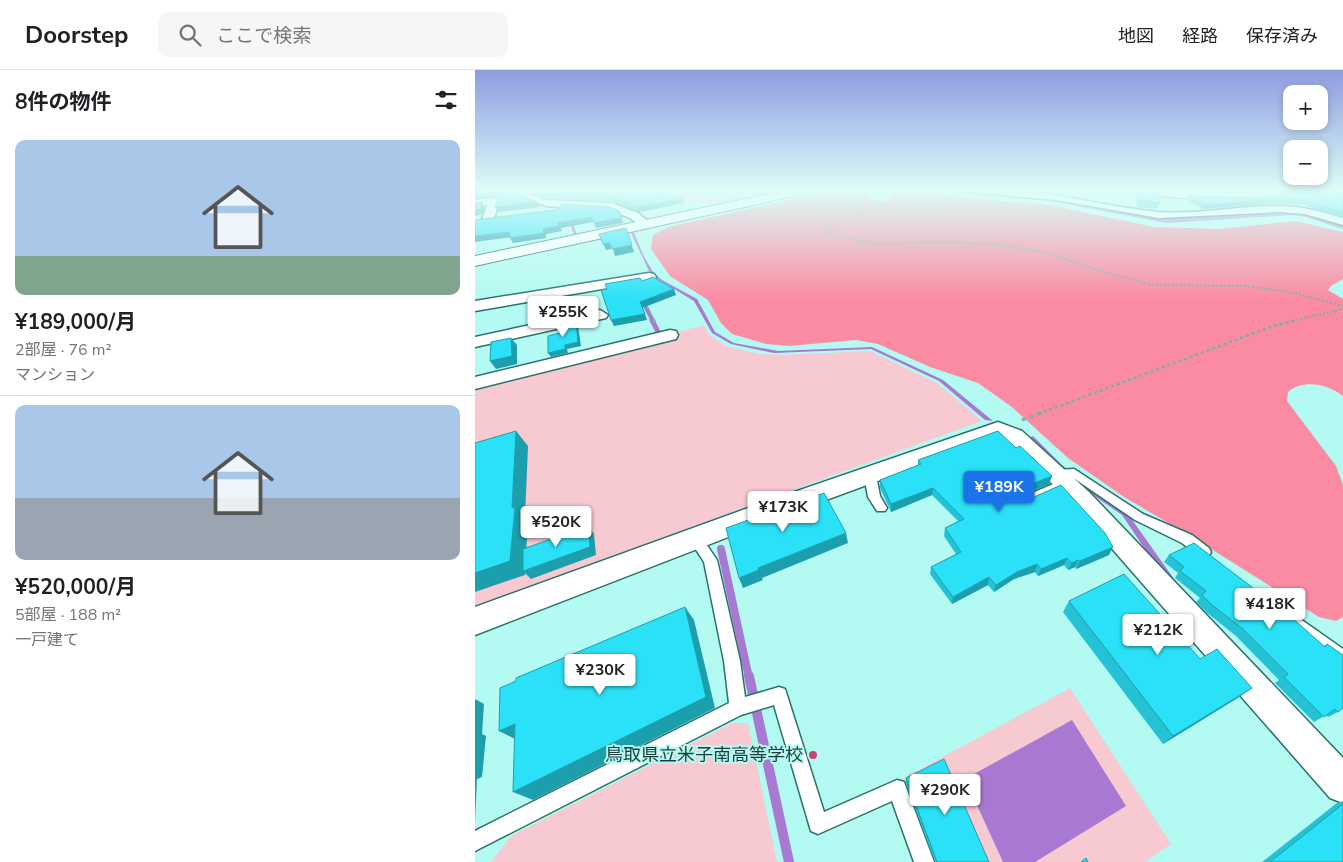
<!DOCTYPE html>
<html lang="ja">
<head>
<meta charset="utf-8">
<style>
	body { margin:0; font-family:"Nunito Sans","Noto Sans JP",sans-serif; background:#f6f6f6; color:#202124; height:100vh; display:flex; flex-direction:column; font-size:19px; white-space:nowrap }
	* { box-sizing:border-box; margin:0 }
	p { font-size:16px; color:#757577 }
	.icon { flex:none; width:28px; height:28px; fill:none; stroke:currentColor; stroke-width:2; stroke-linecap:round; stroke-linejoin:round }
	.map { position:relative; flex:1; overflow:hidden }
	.side { display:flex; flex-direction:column; background:#fff; width:475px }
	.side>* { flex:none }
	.tools { position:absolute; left:808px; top:15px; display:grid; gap:10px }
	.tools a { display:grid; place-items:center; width:45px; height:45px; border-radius:10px; background:#fff; box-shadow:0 2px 8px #0003; font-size:25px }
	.price { position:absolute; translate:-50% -42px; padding:0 11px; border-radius:5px; background:#fff; color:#222; font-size:16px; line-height:32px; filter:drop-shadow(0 1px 2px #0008) }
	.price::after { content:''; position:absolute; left:50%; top:30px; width:15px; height:11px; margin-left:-8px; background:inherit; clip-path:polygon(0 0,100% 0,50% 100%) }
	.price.active { background:#1a73e8; color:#fff }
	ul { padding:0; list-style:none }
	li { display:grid; align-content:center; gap:10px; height:265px; padding:0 15px }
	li+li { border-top:1px solid #e0e0e0 }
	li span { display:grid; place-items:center; height:155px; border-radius:10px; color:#555 }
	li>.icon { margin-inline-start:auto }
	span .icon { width:90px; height:90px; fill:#fffc; stroke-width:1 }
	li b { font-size:21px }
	h2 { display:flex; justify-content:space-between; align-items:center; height:60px; padding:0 15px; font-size:21px }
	header { display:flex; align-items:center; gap:30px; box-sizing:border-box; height:70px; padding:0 25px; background:#fff; border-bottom:1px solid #e0e0e0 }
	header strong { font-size:24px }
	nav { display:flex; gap:28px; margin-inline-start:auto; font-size:18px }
	.search { width:350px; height:45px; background:#f6f6f6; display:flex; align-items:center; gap:12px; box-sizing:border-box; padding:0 18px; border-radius:10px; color:#757577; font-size:19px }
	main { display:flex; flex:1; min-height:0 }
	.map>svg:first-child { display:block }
	.green { fill:#f7c9d0 }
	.forest { fill:#fb8ba2 }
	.water { fill:#a879d2 }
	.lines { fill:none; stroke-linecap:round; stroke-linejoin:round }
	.stream-far4 { stroke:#a879d2; stroke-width:3 }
	.stream-far3 { stroke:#a879d2; stroke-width:4 }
	.stream-far2 { stroke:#a879d2; stroke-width:5 }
	.stream-far1 { stroke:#a879d2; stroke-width:8 }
	.stream { stroke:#a879d2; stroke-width:10 }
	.service-casing { stroke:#2a716b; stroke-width:3 }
	.minor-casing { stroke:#2a716b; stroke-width:3 }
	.secondary-casing { stroke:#2a716b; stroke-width:2 }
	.path-far2 { stroke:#7ab0aa; stroke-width:2; stroke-dasharray:2 2; stroke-linecap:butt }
	.path-far1 { stroke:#7ab0aa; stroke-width:2.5; stroke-dasharray:3 3; stroke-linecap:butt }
	.path { stroke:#7ab0aa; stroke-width:3; stroke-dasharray:4 4; stroke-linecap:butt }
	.service { fill:#fff; fill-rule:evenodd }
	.minor { fill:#fff; fill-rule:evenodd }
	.secondary { fill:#fff; fill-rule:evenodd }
	.wall { fill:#24c2d4 }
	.shaded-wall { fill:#1d9ead }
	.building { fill:#2ae1f7; stroke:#1d9ead }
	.poi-dot { fill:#cf4069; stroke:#b3faf2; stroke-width:2 }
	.labels { text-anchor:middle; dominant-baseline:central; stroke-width:4; stroke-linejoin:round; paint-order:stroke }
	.near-poi-label { font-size:18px; fill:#1f3c39; stroke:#b3faf2; text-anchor:end }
</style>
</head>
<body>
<header>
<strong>Doorstep</strong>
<div class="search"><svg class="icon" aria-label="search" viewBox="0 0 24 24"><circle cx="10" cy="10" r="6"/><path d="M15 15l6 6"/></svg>ここで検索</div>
<nav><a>地図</a><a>経路</a><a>保存済み</a></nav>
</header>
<main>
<section class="side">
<h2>8件の物件<svg class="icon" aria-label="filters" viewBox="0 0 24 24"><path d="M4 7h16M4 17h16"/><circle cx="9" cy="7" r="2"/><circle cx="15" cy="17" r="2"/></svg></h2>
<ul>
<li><span style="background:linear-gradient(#a9c7e8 75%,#7fa58c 0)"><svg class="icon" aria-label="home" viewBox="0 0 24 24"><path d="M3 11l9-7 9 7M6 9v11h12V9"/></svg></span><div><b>¥189,000/月</b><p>2部屋 · 76 m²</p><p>マンション</p></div></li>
<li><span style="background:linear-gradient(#a9c7e8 60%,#9aa5b1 0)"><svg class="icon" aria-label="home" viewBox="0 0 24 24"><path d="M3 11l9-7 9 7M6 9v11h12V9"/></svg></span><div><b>¥520,000/月</b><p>5部屋 · 188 m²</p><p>一戸建て</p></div></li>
</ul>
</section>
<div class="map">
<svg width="868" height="792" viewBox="0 0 868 792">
	<rect width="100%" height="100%" fill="#b3faf2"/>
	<!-- green -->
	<g class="green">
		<path d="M 185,119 L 218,119 L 230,125 L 233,124 L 227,120 L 243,119 L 255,127 L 295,119 L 311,119 C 270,128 223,146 185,119 Z"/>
		<polygon points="229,255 234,265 253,277 285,284 306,285 395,281 462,313 507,351 0,536 0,317"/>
		<polygon points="595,618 696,774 670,792 456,792 425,710"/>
		<polygon points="257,653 273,653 302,792 16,792 36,766"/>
	</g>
	<!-- forest -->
	<path class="forest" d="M 363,119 L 401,119 L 393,128 C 404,134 414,134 418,122 L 413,119 L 439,119 L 484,128 L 569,134 L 679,157 L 744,159 L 820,151 L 868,162 L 868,209 L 856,216 L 853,220 L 868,229 L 868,326 C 853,314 828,309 813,322 L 812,331 L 861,396 L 868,415 L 868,547 L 861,551 L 844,547 L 714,465 L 649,427 L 593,388 L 537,337 L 503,313 L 455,297 L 403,274 L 381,270 L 314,276 L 291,274 L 257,264 L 246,253 L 233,230 L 195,206 L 176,179 L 178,165 L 193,157 Z"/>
	<!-- water -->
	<g class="water">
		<polygon points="446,119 549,124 687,148 817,140 868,154 868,159 831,147 817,145 691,153 575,131"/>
		<polygon points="159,162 168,185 178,202 187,210 222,229 240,262 259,273 303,281 397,277 468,310 518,351 510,350 464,311 396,279 299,283 256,274 237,263 219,231 176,205 156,163"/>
		<polygon points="558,366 587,395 653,444 709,523 868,687 868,698 692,512 647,445 595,409 554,368"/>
		<polygon points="597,650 651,736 560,792 528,792 490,709"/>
	</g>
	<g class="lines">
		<!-- stream-far4 -->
		<polyline class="stream-far4" points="95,149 100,164"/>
		<!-- stream-far3 -->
		<polyline class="stream-far3" points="167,230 178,251"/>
		<!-- stream-far2 -->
		<polyline class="stream-far2" points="177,250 184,264"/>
		<!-- stream-far1 -->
		<polyline class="stream-far1" points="246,479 274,608"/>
		<!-- stream -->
		<polyline class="stream" points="274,606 314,792"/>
		<!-- service casing -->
		<g class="service-casing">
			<g id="service">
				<polygon points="64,119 72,119 51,126 48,124"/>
				<polygon points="599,399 668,444 717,465 734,478 736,482 734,486 729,488 724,486 707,473 660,450 597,407 581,408 575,404 581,400"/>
				<polygon points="395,401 401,405 405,426 412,438 410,441 402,441 393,427 389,405"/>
				<polygon points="590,409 594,410 596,413 594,416 545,438 541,436 539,433 541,430"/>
				<polygon points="220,464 225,465 242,490 265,591 270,627 304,617 310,619 349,742 422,710 429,712 459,792 439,792 417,731 343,764 336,761 299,635 266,645 0,781 0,761 254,633 249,591 229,492 214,469 215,465"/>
				<polygon points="821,546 868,579 868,596 816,558 814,553 816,548"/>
			</g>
		</g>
		<!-- minor casing -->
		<g class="minor-casing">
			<g id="minor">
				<polygon points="27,119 43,119 71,130 136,133 163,143 176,154 174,156 166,156 155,148 135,140 71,136"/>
				<path d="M 488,119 C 557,115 617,135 684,142 C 724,145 765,135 805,136 C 827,136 847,142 868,148 L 868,155 L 830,144 L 805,142 L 684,148 L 581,130 L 493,122 Z"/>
				<path d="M 644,119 C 699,116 752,128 807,119 L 812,122 C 793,140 678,125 649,122 Z"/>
				<polygon points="19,128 24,131 19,149 17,151 9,151 7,149 12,135 0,136 0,130"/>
				<polygon points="174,203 179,204 181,207 179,210 0,241 0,231"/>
				<polygon points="125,240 133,245 131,248 0,277 0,267"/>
				<polygon points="195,260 201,261 203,265 201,269 0,319 0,307"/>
				<polygon points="523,352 547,361 614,422 868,688 868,733 855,728 598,434 533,371 522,367 305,447 0,565 0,537 287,433"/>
			</g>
		</g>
		<!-- secondary casing -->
		<g class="secondary-casing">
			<polygon id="secondary" points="317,119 339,119 333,123 0,196 0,186"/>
		</g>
		<!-- path-far2 -->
		<g class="path-far2">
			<polyline points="407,119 406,129 386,136 390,141 387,144 360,154 351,163 404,174 469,172 522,174 573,183 629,202 678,215 771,216 820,223 868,236"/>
			<polyline points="171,234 179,251"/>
			<polyline points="817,251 868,239"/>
		</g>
		<!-- path-far1 -->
		<g class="path-far1">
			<polyline points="179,250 180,253"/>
			<polyline points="563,344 798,256 822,250"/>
		</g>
		<!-- path -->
		<polyline class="path" points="547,350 566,343"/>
		<!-- service -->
		<use href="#service" class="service"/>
		<!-- minor -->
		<use href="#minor" class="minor"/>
		<!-- secondary -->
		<use href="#secondary" class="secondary"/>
	</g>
	<!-- wall -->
	<g class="wall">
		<polygon points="47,119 124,119 208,129 209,133 164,142 136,131 71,128 62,124 60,120 62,119 52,121"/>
		<polygon points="662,119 685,133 683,139 662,137 661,125"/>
		<polygon points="717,119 775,119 746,120"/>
		<polygon points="809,119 868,119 868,148 826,134 790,134 728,139 711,130 712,126 785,128 803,125 812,121"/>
		<polygon points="541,378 577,406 574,414 541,428 541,429 634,485 601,499 600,497 593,500 589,495 563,506 560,502 539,509 519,522 513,515 477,534 455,504 456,497 481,484 469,466 470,458 483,451 457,425 416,442 405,418 405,410 443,395 443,390"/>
		<polygon points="694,485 849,576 852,574 863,642 853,647 851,645 839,652 800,613 804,610 761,566 731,542 721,532 725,528 700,508 703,503 689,492"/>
		<polygon points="594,531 725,589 777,618 764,627 688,674 588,542"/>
		<polygon points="431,708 514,792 460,792 431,713"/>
		<polygon points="868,731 868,792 787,792 862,733"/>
	</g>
	<!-- shaded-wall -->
	<g class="shaded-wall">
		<polygon points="51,119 63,119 52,121"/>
		<polygon points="20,123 23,127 0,129 0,124"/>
		<polygon points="208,129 209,133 164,142 163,137"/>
		<polygon points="792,130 790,134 728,139 729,135"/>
		<polygon points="7,132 9,137 8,144 0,146 0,140"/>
		<polygon points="62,132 65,137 23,142 20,137"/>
		<polygon points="145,142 147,147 148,153 121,158 119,153"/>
		<polygon points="116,147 119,152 86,158 87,161 71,164 71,168 38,173 35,168 68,159 83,153"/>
		<polygon points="151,158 159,182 140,186 138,179"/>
		<polygon points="34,162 37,167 0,172 0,166"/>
		<polygon points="134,173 137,179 131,180 128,174"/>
		<polygon points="199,219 201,225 167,238 165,232"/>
		<polygon points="99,229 101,232 102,243 84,247 82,243"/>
		<polygon points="170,244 172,250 139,256 136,250"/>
		<polygon points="101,252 103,256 106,276 92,279 93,283 76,287 73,283 90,275"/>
		<polygon points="36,268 42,275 42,294 21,299 15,291"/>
		<polygon points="41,361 53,376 50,448 53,451 50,501 113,456 119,464 121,485 56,509 50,503 50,505 0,522 0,503 37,438"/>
		<polygon points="577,406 574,414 540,428 539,424 542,420"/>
		<polygon points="458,418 457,425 416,442 416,434"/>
		<polygon points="371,463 373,473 287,508 288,510 268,518 264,508 283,498"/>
		<polygon points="638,477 634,485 601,499 605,491"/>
		<polygon points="592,488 589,495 563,506 566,499"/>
		<polygon points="603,490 600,497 593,500 597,493"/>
		<polygon points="562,494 560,502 539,509 519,522 521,515 542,502"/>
		<polygon points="514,507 513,515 477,534 478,527"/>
		<polygon points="210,537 219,550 240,638 58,730 38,722"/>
		<polygon points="777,618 764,627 688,674 698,666"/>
		<polygon points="0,629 9,634 7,664 11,666 7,707 2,709 0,752"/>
		<polygon points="40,654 44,671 24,661"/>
	</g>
	<!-- building -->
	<g class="building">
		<polygon points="0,119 30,119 62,132 20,137 23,127 20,123 0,124"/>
		<polygon points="63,119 173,119 208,129 163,137 134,126 69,124 60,120"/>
		<polygon points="662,119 684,122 685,133 664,131"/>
		<polygon points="816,119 868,119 868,143 828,130 792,130 729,135 712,126 785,128 803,125"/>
		<polygon points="7,132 5,139 0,140 0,133"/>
		<polygon points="88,134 134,137 144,141 142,141 145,142 146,148 119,153 116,147 83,153 84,156 68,159 69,163 35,168 34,162 0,166 0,150 81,140"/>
		<polygon points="151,158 157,175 138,179 134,173 128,174 124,164"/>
		<polygon points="178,207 199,219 165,232 170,244 136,250 126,220 132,219 130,214 165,208 167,211"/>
		<polygon points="99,229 100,239 82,243 81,232"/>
		<polygon points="101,252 103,272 90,275 90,279 73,283 73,266 85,263 84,256"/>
		<polygon points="36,268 37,286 15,291 16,272"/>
		<polygon points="41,361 37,438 40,437 35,491 0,503 0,373"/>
		<polygon points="523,361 541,378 545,376 577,406 542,420 539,424 541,429 548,432 586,415 630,463 638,477 605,491 603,490 597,493 592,488 566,499 562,494 542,502 521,515 514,507 478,527 456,497 486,482 470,458 489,449 458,418 416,434 405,410 446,394 443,390"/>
		<polygon points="349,423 371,463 283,498 284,500 264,508 251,458"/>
		<polygon points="113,456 115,477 48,501 48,479"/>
		<polygon points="719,473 816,547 850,577 852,574 868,585 868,638 863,642 860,639 849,647 809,607 813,604 768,559 737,535 727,525 731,521 705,501 709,497 694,485"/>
		<polygon points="649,504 725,589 742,579 777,618 698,666 594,531"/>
		<polygon points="210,537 231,627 38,722 40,654 24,661 25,618 41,611 41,608"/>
		<polygon points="469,689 514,792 462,792 431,708"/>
		<polygon points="868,734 868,792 795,792"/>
		<polygon points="611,788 613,792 606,792"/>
	</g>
	<!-- sky -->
	<linearGradient id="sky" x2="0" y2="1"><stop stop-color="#8e9cdf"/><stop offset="0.52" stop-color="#ddfdf9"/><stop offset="1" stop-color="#ddfdf9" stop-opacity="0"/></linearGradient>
	<rect width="868" height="230" fill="url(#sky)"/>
	<!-- markers -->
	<circle class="poi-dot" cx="338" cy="685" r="5"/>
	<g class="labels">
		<!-- near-poi labels -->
		<g class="near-poi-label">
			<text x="328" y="685">鳥取県立米子南高等学校</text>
		</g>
	</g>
</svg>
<div class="tools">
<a>+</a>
<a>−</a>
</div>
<b class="price" style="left:88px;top:268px">¥255K</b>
<b class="price active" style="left:524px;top:443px">¥189K</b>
<b class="price" style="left:308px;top:463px">¥173K</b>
<b class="price" style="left:81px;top:478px">¥520K</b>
<b class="price" style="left:795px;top:560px">¥418K</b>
<b class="price" style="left:683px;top:586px">¥212K</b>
<b class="price" style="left:125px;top:626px">¥230K</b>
<b class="price" style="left:470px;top:746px">¥290K</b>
</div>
</main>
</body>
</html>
